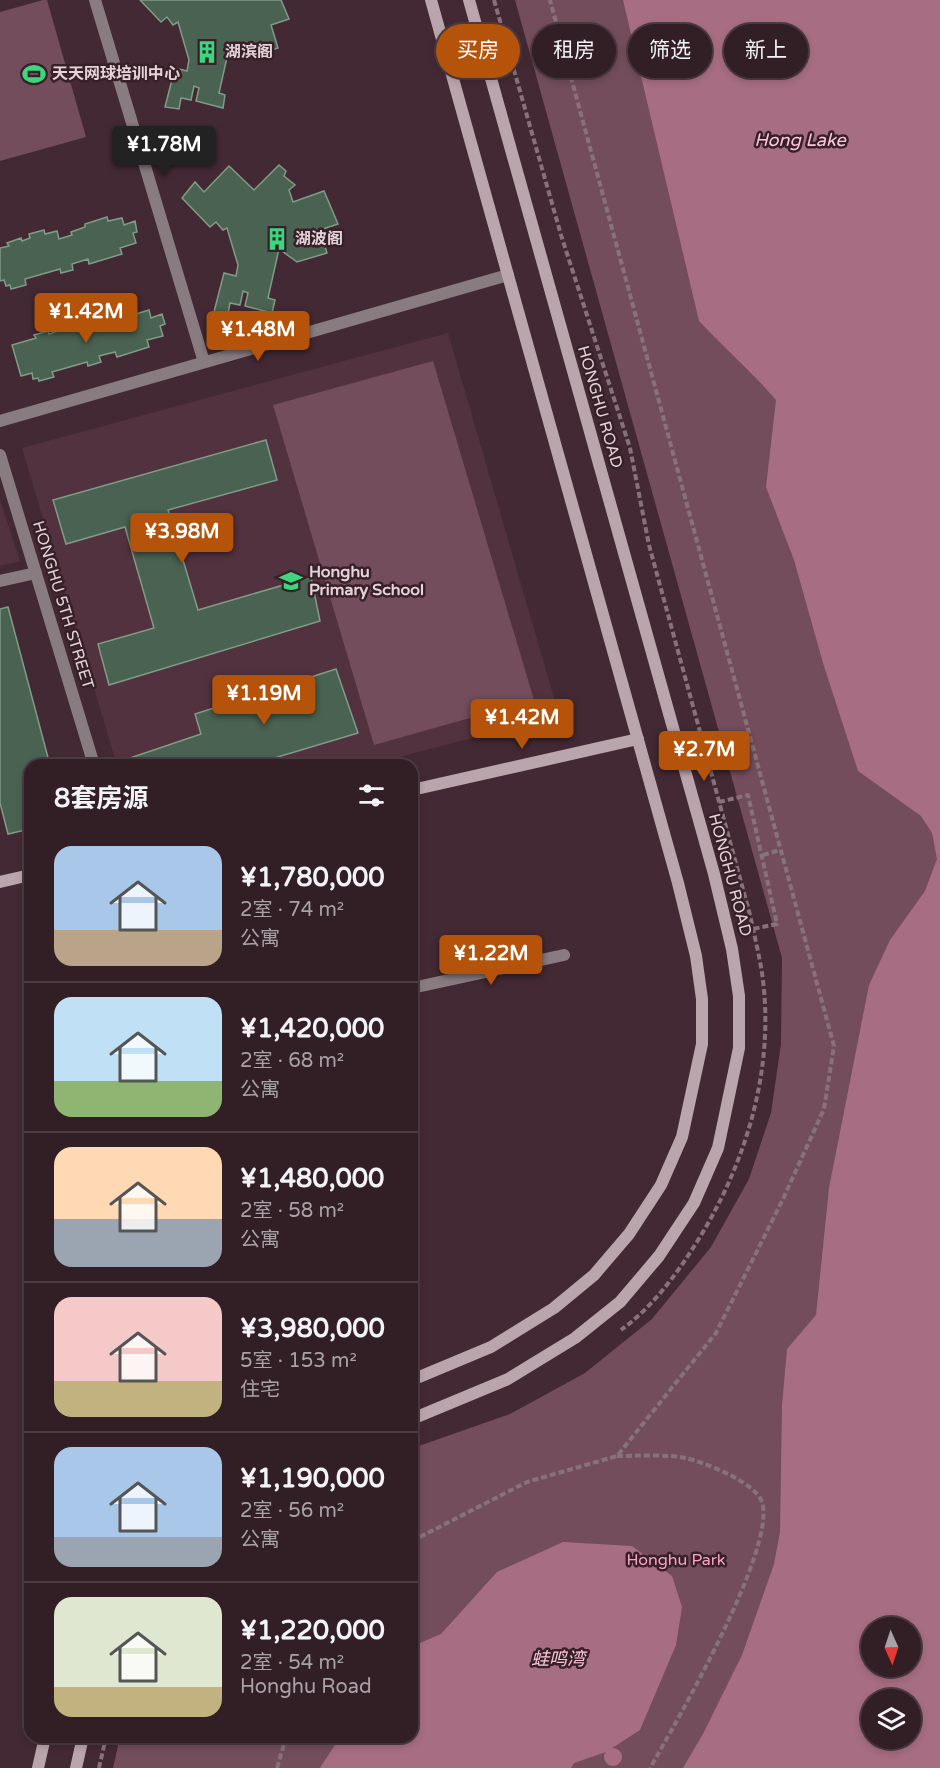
<!DOCTYPE html>
<html lang="zh">
<head>
<meta charset="utf-8">
<style>
	body { margin:0; font-family:"Varela Round","Noto Sans SC",sans-serif; background:#3d2c32; color:#f1f3f6; height:100vh; display:flex; flex-direction:column; font-size:22px; white-space:nowrap }
	* { box-sizing:border-box; margin:0 }
	p { font-size:20px; color:#a8a2a7 }
	.icon { flex:none; width:33px; height:33px; fill:none; stroke:currentColor; stroke-width:2; stroke-linecap:round; stroke-linejoin:round }
	.map { position:relative; flex:1; overflow:hidden }
	.sheet { position:absolute; left:24px; top:759px; width:394px; height:984px; display:flex; flex-direction:column; background:#321f26; border-radius:18px; box-shadow:0 3px 9px #0003,0 0 0 2px #4d3d43 }
	.sheet>* { flex:none }
	.top-card { position:absolute; left:436px; top:24px; width:412px; height:54px; display:flex; gap:12px }
	.needle { width:39px; rotate:177deg }
	.controls { position:absolute; left:861px; top:1617px; display:grid; gap:12px }
	.controls a { display:grid; place-items:center; width:60px; height:60px; border-radius:50%; background:#321f26; box-shadow:0 3px 9px #0003,0 0 0 2px #4d3d43; font-size:30px }
	.price { position:absolute; translate:-50% -51px; padding:0 14px; border-radius:6px; background:#b45309; color:#fff; font-size:20px; line-height:39px; filter:drop-shadow(0 2px 3px #0008) }
	.price::after { content:''; position:absolute; left:50%; top:36px; width:18px; height:14px; margin-left:-9px; background:inherit; clip-path:polygon(0 0,100% 0,50% 100%) }
	.price.active { background:#222; color:#fff }
	ul { padding:0; list-style:none }
	li { display:flex; align-items:center; gap:18px; height:150px; padding:0 30px }
	li+li { border-top:2px solid #4d3d43 }
	li span { display:grid; place-items:center; flex:none; width:168px; height:120px; border-radius:18px; color:#555 }
	li>.icon { margin-inline-start:auto }
	span .icon { width:72px; height:72px; fill:#fffc; stroke-width:1 }
	li b { font-size:26px }
	h2 { display:flex; justify-content:space-between; align-items:center; height:72px; padding:0 30px; font-size:26px }
	.pill { padding:0 21px; border-radius:27px; background:#321f26; box-shadow:0 3px 9px #0003,0 0 0 2px #4d3d43; font-size:21px; line-height:54px }
	.pill.active { background:#b45309; color:#fff }
	.map>svg:first-child { display:block }
	.built { fill:#52323e }
	.green { fill:#734d5b; fill-rule:evenodd }
	.water { fill:#a76d82; fill-rule:evenodd }
	.building { fill:#4a6251; stroke:#819b88; stroke-width:1.5 }
	.lines { fill:none; stroke-linecap:round; stroke-linejoin:round }
	.path { stroke:#88727a; stroke-width:4; stroke-dasharray:6 3; stroke-linecap:butt }
	.street { stroke:#897c80; stroke-width:12 }
	.secondary { stroke:#bba5ac; stroke-width:12 }
	.tree { fill:#a86c83 }
	.labels { text-anchor:middle; dominant-baseline:central; stroke-width:5; stroke-linejoin:round; paint-order:stroke }
	.poi-label { font-size:16px; font-weight:bold; fill:#e4d3d8; stroke:#382029; text-anchor:start }
	.street-label { font-size:16px; fill:#e4d3d8; stroke:#382029 }
	.park-label { font-size:16px; fill:#faa3c4; stroke:#382029 }
	.water-label { font-size:18px; font-style:italic; fill:#fdc6d9; stroke:#382029 }
</style>
</head>
<body>
<div class="map">
<svg width="940" height="1768" viewBox="0 0 940 1768">
	<rect width="100%" height="100%" fill="#432933"/>
	<!-- built -->
	<g class="built">
		<polygon points="448,333 559,715 369,765 117,765 22,448"/>
		<polygon points="0,500 20,561 0,566"/>
	</g>
	<!-- green -->
	<g class="green">
		<polygon points="43,0 47,0 86,137 0,161 0,12"/>
		<path d="M 515,0 L 940,0 L 940,1768 L 113,1768 L 120,1737 L 412,1737 L 413,1448 L 510,1414 L 585,1373 L 652,1319 L 711,1247 L 749,1179 L 771,1113 L 781,1044 L 782,958 ZM 872,1628 L 910,1628 L 910,1666 L 872,1666 ZM 872,1700 L 910,1700 L 910,1738 L 872,1738 Z"/>
		<polygon points="433,361 534,700 374,745 273,405"/>
	</g>
	<!-- water -->
	<g class="water">
		<path d="M 623,0 L 940,0 L 940,1768 L 683,1768 L 704,1732 L 742,1655 L 774,1564 L 780,1532 L 782,1406 L 787,1349 L 816,1315 L 829,1188 L 869,985 L 890,940 L 925,891 L 937,859 L 932,833 L 921,816 L 858,771 L 823,663 L 794,560 L 766,487 L 776,400 C 752,372 724,348 699,321 ZM 872,1628 L 910,1628 L 910,1666 L 872,1666 ZM 872,1700 L 910,1700 L 910,1738 L 872,1738 Z"/>
		<polygon points="563,1542 632,1546 672,1576 682,1607 676,1645 640,1730 606,1752 574,1763 571,1768 320,1768 340,1737 412,1737 413,1646 441,1634 497,1572"/>
	</g>
	<!-- building -->
	<g class="building">
		<polygon points="140,0 281,0 289,19 271,25 278,48 248,57 230,44 219,93 225,95 223,108 196,101 199,88 194,86 191,100 181,98 179,109 165,107 175,68 187,71 189,60 178,22 173,25 167,17 161,22"/>
		<polygon points="279,165 286,171 284,176 295,185 289,190 293,202 324,191 338,224 320,230 327,253 297,262 279,249 268,298 275,300 272,313 245,306 248,293 243,291 240,305 230,303 228,314 214,312 224,273 236,276 238,265 227,228 223,230 216,222 210,227 182,198 195,182 204,192 229,166 254,190"/>
		<polygon points="107,217 108,221 122,218 124,225 135,221 137,232 133,233 136,243 120,248 122,254 89,264 88,259 72,264 73,270 61,273 60,269 25,279 26,285 11,289 10,285 6,286 4,280 0,281 0,248 9,246 7,243 21,238 22,241 30,238 29,234 44,230 45,234 57,231 59,239 72,235 71,232 85,227 85,224"/>
		<polygon points="135,310 136,314 149,310 151,318 162,314 165,324 160,326 163,336 147,340 149,347 117,357 115,352 99,356 101,362 88,366 87,362 52,372 54,377 39,381 38,378 33,379 32,373 21,376 12,345 36,338 34,335 48,331 49,334 58,331 57,327 71,323 73,327 84,323 87,331 100,327 99,324 113,320 112,317"/>
		<polygon points="266,440 277,480 168,510 198,610 311,577 320,621 109,685 98,644 154,628 125,527 66,544 53,500"/>
		<polygon points="8,607 50,765 30,765 30,829 8,834 0,803 0,609"/>
		<polygon points="336,669 358,733 251,765 132,765 130,758 201,734 195,714"/>
	</g>
	<g class="lines">
		<!-- path -->
		<g class="path">
			<path d="M 494,0 L 561,235 L 630,448 L 649,545 L 750,915 C 754,934 759,954 762,973 C 776,1069 745,1168 693,1248 C 674,1278 650,1309 621,1330"/>
			<polyline points="719,802 748,795 777,924 753,929"/>
			<polyline points="763,855 780,850"/>
			<path d="M 617,1456 C 635,1456 669,1454 685,1458 C 704,1462 755,1482 762,1502 C 777,1548 676,1723 650,1768"/>
			<polyline points="412,1541 527,1482 617,1456 716,1333 783,1199 824,1109 834,1046 550,0"/>
			<polyline points="99,1768 106,1737"/>
			<polyline points="277,1768 286,1737"/>
		</g>
		<!-- street -->
		<g class="street">
			<polyline points="95,0 204,362"/>
			<polyline points="0,421 508,275"/>
			<polyline points="0,455 94,765"/>
			<polyline points="0,581 36,573"/>
			<polyline points="412,988 564,955"/>
		</g>
		<!-- secondary -->
		<g class="secondary">
			<polyline points="412,790 638,739"/>
			<polyline points="0,882 30,875"/>
			<polyline points="412,1380 491,1347 554,1308 594,1275 629,1234 661,1185 682,1137 702,1044 702,999 696,956 678,883 431,0"/>
			<polyline points="412,1419 508,1379 575,1338 620,1302 659,1256 694,1203 718,1148 739,1048 739,996 732,949 714,874 469,0"/>
			<polyline points="38,1768 45,1737"/>
			<polyline points="76,1768 83,1737"/>
		</g>
	</g>
	<!-- trees -->
	<circle class="tree" cx="613" cy="1757" r="9"/>
	<!-- icons -->
	<defs>
		<g id="building-bare" transform="scale(1.8)"><path d="M-4-6H4V6H1V3H-1V6H-4ZM-2.5-4.3h1.7v1.8h-1.7ZM.8-4.3h1.7v1.8H.8ZM-2.5-1h1.7V.8h-1.7ZM.8-1h1.7V.8H.8Z" fill="#3ad77f" stroke="#382029" stroke-width="2.5" paint-order="stroke"/></g>
		<g id="stadium-bare" transform="scale(1.8)"><path d="M0-5a6.5 5 0 1 0 0 10a6.5 5 0 1 0 0-10ZM-3.5-1.8h7v3.6h-7Z" fill="#3ad77f" stroke="#382029" stroke-width="2.5" paint-order="stroke"/></g>
		<g id="school-bare" transform="scale(1.8)"><path d="M0-5L7-2L0 1L-7-2ZM-4 1L0 2.5L4 1V4Q0 6-4 4Z" fill="#3ad77f" stroke="#382029" stroke-width="2.5" paint-order="stroke"/></g>
	</defs>
	<g fill-rule="evenodd">
		<use href="#building-bare" x="207" y="52"/>
		<use href="#stadium-bare" x="34" y="74"/>
		<use href="#building-bare" x="277" y="239"/>
		<use href="#school-bare" x="291" y="581"/>
	</g>
	<g class="labels">
		<!-- poi labels -->
		<g class="poi-label">
			<text x="225" y="52">湖滨阁</text>
			<text x="52" y="74">天天网球培训中心</text>
			<text x="295" y="239">湖波阁</text>
			<text x="309" y="572">Honghu<tspan x="309" dy="18">Primary School</tspan></text>
		</g>
		<!-- street labels -->
		<g class="street-label">
			<text transform="translate(600 407) rotate(74)">HONGHU ROAD</text>
			<text transform="translate(63 605) rotate(73)">HONGHU 5TH STREET</text>
			<text transform="translate(730 875) rotate(75)">HONGHU ROAD</text>
		</g>
		<!-- park labels -->
		<g class="park-label">
			<text x="676" y="1560">Honghu Park</text>
		</g>
		<!-- water labels -->
		<g class="water-label">
			<text x="800" y="140">Hong Lake</text>
			<text x="558" y="1659">蛙鸣湾</text>
		</g>
	</g>
</svg>
<div class="controls">
<a><svg class="needle" viewBox="-14 -14 28 28"><path d="M0-13l5 13h-10z" fill="#e53935"/><path d="M0 13l5-13h-10z" fill="#a8a2a7"/></svg></a>
<a><svg class="icon" aria-label="layers" viewBox="0 0 24 24"><path d="M12 4l9 5-9 5-9-5zM3 14l9 5 9-5"/></svg></a>
</div>
<b class="price active" style="left:164px;top:177px">¥1.78M</b>
<b class="price" style="left:86px;top:344px">¥1.42M</b>
<b class="price" style="left:258px;top:362px">¥1.48M</b>
<b class="price" style="left:182px;top:564px">¥3.98M</b>
<b class="price" style="left:264px;top:726px">¥1.19M</b>
<b class="price" style="left:522px;top:750px">¥1.42M</b>
<b class="price" style="left:704px;top:782px">¥2.7M</b>
<b class="price" style="left:491px;top:986px">¥1.22M</b>
<div class="top-card">
<a class="pill active">买房</a>
<a class="pill">租房</a>
<a class="pill">筛选</a>
<a class="pill">新上</a>
</div>
<section class="sheet">
<h2>8套房源<svg class="icon" aria-label="filters" viewBox="0 0 24 24"><path d="M4 7h16M4 17h16"/><circle cx="9" cy="7" r="2"/><circle cx="15" cy="17" r="2"/></svg></h2>
<ul>
<li><span style="background:linear-gradient(#a9c7e8 70%,#b9a48a 0)"><svg class="icon" aria-label="home" viewBox="0 0 24 24"><path d="M3 11l9-7 9 7M6 9v11h12V9"/></svg></span><div><b>¥1,780,000</b><p>2室 · 74 m²</p><p>公寓</p></div></li>
<li><span style="background:linear-gradient(#bfe0f5 70%,#8fb573 0)"><svg class="icon" aria-label="home" viewBox="0 0 24 24"><path d="M3 11l9-7 9 7M6 9v11h12V9"/></svg></span><div><b>¥1,420,000</b><p>2室 · 68 m²</p><p>公寓</p></div></li>
<li><span style="background:linear-gradient(#ffd9b3 60%,#9aa5b1 0)"><svg class="icon" aria-label="home" viewBox="0 0 24 24"><path d="M3 11l9-7 9 7M6 9v11h12V9"/></svg></span><div><b>¥1,480,000</b><p>2室 · 58 m²</p><p>公寓</p></div></li>
<li><span style="background:linear-gradient(#f6c9c9 70%,#c2b280 0)"><svg class="icon" aria-label="home" viewBox="0 0 24 24"><path d="M3 11l9-7 9 7M6 9v11h12V9"/></svg></span><div><b>¥3,980,000</b><p>5室 · 153 m²</p><p>住宅</p></div></li>
<li><span style="background:linear-gradient(#a9c7e8 75%,#9aa5b1 0)"><svg class="icon" aria-label="home" viewBox="0 0 24 24"><path d="M3 11l9-7 9 7M6 9v11h12V9"/></svg></span><div><b>¥1,190,000</b><p>2室 · 56 m²</p><p>公寓</p></div></li>
<li><span style="background:linear-gradient(#dfe7d0 75%,#c2b280 0)"><svg class="icon" aria-label="home" viewBox="0 0 24 24"><path d="M3 11l9-7 9 7M6 9v11h12V9"/></svg></span><div><b>¥1,220,000</b><p>2室 · 54 m²</p><p>Honghu Road</p></div></li>
</ul>
</section>
</div>
</body>
</html>
